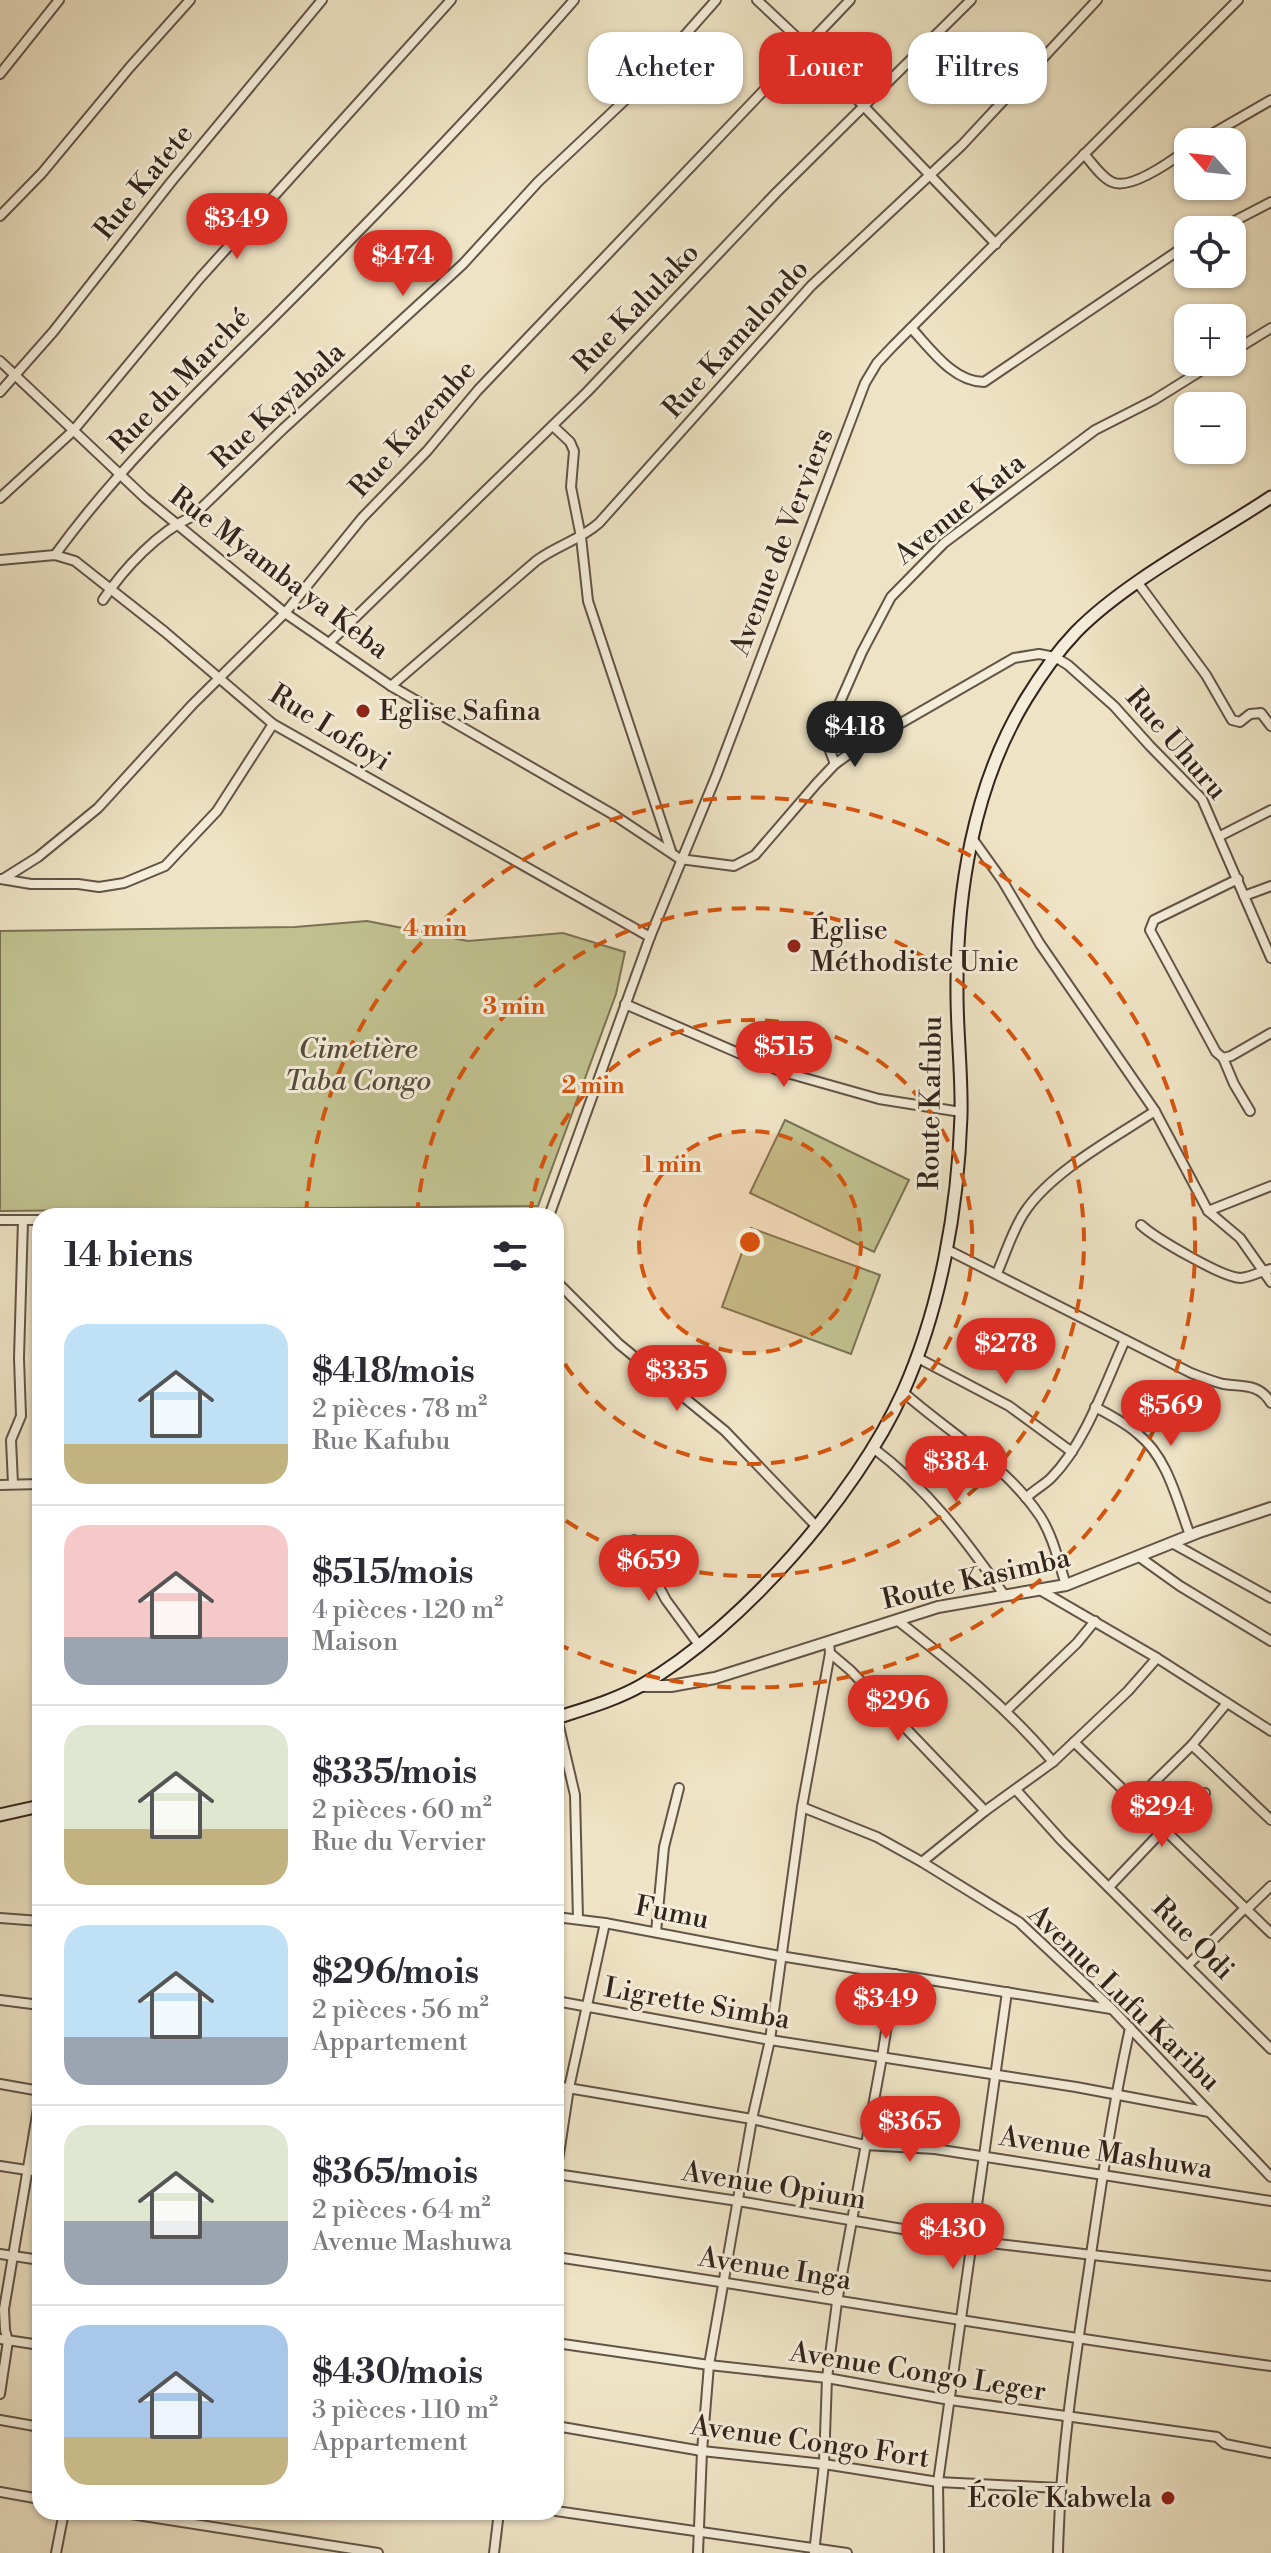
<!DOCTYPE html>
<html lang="fr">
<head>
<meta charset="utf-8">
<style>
	body { margin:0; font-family:"Libre Bodoni",serif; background:#f2f2f3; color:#2b2b33; height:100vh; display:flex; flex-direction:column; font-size:30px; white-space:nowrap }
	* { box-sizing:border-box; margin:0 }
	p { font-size:26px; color:#7c7c81 }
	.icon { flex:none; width:44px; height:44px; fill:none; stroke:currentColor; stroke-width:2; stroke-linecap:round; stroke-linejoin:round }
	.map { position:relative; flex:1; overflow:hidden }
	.drawer { position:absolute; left:32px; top:1208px; width:532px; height:1312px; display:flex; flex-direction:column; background:#fff; border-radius:24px; box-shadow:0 2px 6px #0004 }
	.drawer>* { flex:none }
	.guide { position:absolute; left:588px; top:32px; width:562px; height:72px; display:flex; gap:16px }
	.needle { width:52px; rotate:297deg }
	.controls { position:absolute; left:1174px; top:128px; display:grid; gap:16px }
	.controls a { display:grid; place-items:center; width:72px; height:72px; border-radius:16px; background:#fff; box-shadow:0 2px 6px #0004; font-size:40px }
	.price { position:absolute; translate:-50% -68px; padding:0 18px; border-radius:28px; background:#d93025; color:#fff; font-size:26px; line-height:52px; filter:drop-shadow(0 2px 4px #0008) }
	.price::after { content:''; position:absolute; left:50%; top:48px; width:24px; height:18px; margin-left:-12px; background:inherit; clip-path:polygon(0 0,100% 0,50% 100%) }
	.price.active { background:#222; color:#fff }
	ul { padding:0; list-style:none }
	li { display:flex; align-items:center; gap:24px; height:200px; padding:0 32px }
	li+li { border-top:2px solid #e1e1e2 }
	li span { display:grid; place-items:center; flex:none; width:224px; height:160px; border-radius:24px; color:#555 }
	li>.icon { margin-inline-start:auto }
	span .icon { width:96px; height:96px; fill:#fffc; stroke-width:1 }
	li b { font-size:34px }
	h2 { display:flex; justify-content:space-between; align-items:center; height:96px; padding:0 32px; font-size:34px }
	.chip { padding:0 28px; border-radius:24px; background:#fff; box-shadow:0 2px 6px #0004; font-size:28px; line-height:72px }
	.chip.active { background:#d93025; color:#fff }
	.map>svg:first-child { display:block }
	.green { fill:#c0c18f; stroke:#7a7256; stroke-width:2 }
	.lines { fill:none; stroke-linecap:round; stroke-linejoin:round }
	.minor-casing { stroke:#625447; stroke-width:12 }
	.tertiary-casing { stroke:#625447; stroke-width:14 }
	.secondary-casing { stroke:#33241d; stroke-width:15 }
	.minor { stroke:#f4edd9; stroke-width:8 }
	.tertiary { stroke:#f4edd9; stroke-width:10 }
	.secondary { stroke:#f4edd9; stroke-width:11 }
	.ring { fill:none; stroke:#d6540e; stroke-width:4; stroke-dasharray:14 10 }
	.poi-dot { fill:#8f2418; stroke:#f4edd9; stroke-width:3 }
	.labels { text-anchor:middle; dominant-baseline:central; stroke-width:6; stroke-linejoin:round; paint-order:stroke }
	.street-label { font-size:28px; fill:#33241d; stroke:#f4edd9 }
	.poi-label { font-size:28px; fill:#33241d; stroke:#f4edd9; text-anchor:start }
	.park-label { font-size:28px; font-style:italic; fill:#564b3a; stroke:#f4edd9 }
	.centre { fill:#d6540e; stroke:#f4edd9; stroke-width:4 }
	.ring-label { font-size:24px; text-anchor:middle; font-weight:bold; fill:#d6540e; stroke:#f4edd9; stroke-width:6; stroke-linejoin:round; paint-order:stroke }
</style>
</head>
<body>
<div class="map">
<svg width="1271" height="2553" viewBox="0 0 1271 2553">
	<rect width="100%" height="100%" fill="#eee3c4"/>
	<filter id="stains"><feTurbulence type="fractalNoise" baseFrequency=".0025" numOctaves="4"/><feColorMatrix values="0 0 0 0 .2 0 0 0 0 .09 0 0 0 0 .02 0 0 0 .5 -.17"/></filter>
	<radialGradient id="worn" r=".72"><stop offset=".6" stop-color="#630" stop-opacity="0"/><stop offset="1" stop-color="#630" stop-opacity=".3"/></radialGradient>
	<!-- green -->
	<g class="green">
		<polygon points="367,921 468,941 563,933 625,952 616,994 538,1206 0,1211 0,931 295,927"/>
		<polygon points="785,1120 909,1180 874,1252 750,1193"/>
		<polygon points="751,1228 880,1275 851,1354 722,1307"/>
	</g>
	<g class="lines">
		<!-- minor casing -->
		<g class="minor-casing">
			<g id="minor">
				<polyline points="757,0 806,46 996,244"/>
				<polyline points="0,74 59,0"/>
				<polyline points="1198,142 1271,100"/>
				<path d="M 1084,154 C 1092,163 1102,178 1112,182 C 1130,191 1173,160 1188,149"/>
				<polyline points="0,216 42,173 130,67 190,0"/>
				<polyline points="1217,230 1271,202"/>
				<path d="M 911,328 C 930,348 953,382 984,382 L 1188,244"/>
				<polyline points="1232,352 1271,328"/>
				<polyline points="0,361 145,498 285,613 391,686 614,815 680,859 734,866 755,855 817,783 835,764 856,749 1014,658 1039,654 1055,657 1068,665 1114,706 1150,746 1202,799 1271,958"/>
				<polyline points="0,392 53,332 171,182 322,0"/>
				<polyline points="553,426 570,442 574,451 571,487 581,537 588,601 671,851"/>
				<polyline points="0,498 73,431 200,278 451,0"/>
				<path d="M 55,555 C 118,468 197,393 273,318 C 376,215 478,110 574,0"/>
				<polyline points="0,560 55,555 75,561 165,632 273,724 650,937"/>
				<polyline points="1138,583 1206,675 1232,720 1240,722 1250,714 1261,713 1271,726"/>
				<path d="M 103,600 C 124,568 158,532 193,516 L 283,429 L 463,264 L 538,182 L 640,86 L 716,0"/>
				<polyline points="329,643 587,392 776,193 971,0"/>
				<path d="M 391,686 L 536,561 C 556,546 580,540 599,523 L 811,286 L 962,145 L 1097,0"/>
				<polyline points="835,764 827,743 829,727 862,652 891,597 944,543 1095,430 1154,400 1215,362"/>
				<polyline points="1220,836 1271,810"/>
				<polyline points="972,838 1002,880 1040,944 1155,1111 1208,1211 1240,1238 1271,1282"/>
				<polyline points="1,879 31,884 78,884 99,887 124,883 165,866 217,811 273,724"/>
				<polyline points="3,879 38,857 98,808 192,705 285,613 362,518 427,451 478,390 850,0"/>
				<polyline points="1238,879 1154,920 1150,930 1216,1052 1223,1058 1231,1056 1271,1033"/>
				<polyline points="1244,896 1271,886"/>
				<polyline points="625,1004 780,1071 879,1099 961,1112"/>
				<polyline points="1223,1058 1234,1084 1250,1111"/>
				<polyline points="1208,1211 1271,1186"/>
				<polyline points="549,1216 650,937 717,774 865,383 877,363 893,346 1238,0"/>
				<polyline points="0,1220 40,1220"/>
				<path d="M 1141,1225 C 1155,1238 1223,1278 1241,1278 C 1251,1277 1261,1271 1271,1269"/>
				<path d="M 946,1249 L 1191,1373 C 1201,1377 1212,1381 1223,1384 C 1243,1387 1259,1383 1271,1403"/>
				<path d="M 997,1273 C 1006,1253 1013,1228 1026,1210 C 1054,1170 1114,1138 1155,1111"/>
				<polyline points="556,1281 619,1344 725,1431 817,1527"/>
				<polyline points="916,1357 1009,1406 1072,1452"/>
				<path d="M 903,1392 C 948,1432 1006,1465 1040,1516 C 1053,1536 1059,1563 1066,1585"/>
				<path d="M 1095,1407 C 1110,1415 1126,1423 1138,1434 C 1168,1458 1177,1501 1190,1535"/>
				<path d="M 872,1447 C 929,1490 964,1538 1005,1596"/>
				<polyline points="13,1484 11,1440 21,1416 19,1358 23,1220"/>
				<polyline points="0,1485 40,1484"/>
				<path d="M 1026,1498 C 1034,1490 1044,1485 1051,1478 C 1085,1444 1105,1384 1125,1340"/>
				<polyline points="634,1540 666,1600 699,1645"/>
				<polyline points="1172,1543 1271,1598"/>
				<polyline points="1138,1556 1180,1586 1271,1641"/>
				<polyline points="1040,1590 1157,1658 1271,1731"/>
				<path d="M 897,1620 C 953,1664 1007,1707 1053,1762"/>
				<polyline points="830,1653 850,1670 985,1811"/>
				<polyline points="1006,1711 1077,1643 1095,1621"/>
				<polyline points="557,1718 575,1795 578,1919"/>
				<polyline points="1074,1742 1271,1933"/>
				<polyline points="1192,1745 1271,1820"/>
				<polyline points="1017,1791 1062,1841 1271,2049"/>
				<polyline points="1135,1801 1192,1745 1227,1703"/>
				<polyline points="802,1807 877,1837 922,1862 1019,1922 1112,2009 1271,2177"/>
				<polyline points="922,1862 985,1811 1053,1762 1128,1691 1157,1658"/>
				<polyline points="1109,1887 1164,1829 1205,1793"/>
				<polyline points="1247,1909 1271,1886"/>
				<polyline points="556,1917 605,1923 780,1956 1111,2009"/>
				<polyline points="0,1918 40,1921"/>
				<polyline points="656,1932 664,1847 679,1788"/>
				<polyline points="1188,1965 1245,1908"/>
				<polyline points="0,2000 40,2005"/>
				<polyline points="556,2001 770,2040 1076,2087 1209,2112"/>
				<polyline points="0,2084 40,2091"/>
				<polyline points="556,2086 752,2119 865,2145 935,2149 1271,2201"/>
				<polyline points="0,2166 40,2172"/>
				<polyline points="556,2174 738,2201 973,2241 1271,2276"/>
				<polyline points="556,2174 569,2088 605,1923"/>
				<polyline points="0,2254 40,2260"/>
				<path d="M 556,2257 C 795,2292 1032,2334 1271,2366"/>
				<polyline points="0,2339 40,2345"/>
				<polyline points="556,2343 709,2365 827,2378 950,2400 1217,2437 1225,2444 1271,2453"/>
				<polyline points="0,2394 8,2341 5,2330 4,2309 40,2097"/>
				<polyline points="0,2420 40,2427"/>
				<polyline points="556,2426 702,2451 824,2464 938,2482 1059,2488"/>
				<polyline points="0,2492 40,2499"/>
				<polyline points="556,2511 847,2553"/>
				<polyline points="118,2512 378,2553"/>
				<polyline points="56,2553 64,2512"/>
				<polyline points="494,2553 499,2512"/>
				<polyline points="698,2553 702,2451 709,2365 752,2119 770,2040 802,1807 830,1653 829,1643"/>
				<polyline points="814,2553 824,2464 827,2378 837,2302 882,2057 895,1974"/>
				<polyline points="939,2553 938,2482 1007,1992"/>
				<path d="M 1058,2553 C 1060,2459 1074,2367 1088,2275 C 1100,2192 1112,2110 1130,2028"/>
			</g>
		</g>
		<!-- tertiary casing -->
		<g class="tertiary-casing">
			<polyline id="tertiary" points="641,1686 671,1686 715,1678 938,1607 1066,1585 1199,1532 1271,1508"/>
		</g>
		<!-- secondary casing -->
		<g class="secondary-casing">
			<g id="secondary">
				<path d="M 556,1718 C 584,1709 616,1700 642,1685 C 741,1628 856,1496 903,1392 C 941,1307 958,1208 961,1116 C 962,1075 957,1034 957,994 C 956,894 973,786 1026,699 C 1040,676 1057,652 1076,632 C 1126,581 1211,537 1271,497"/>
				<polyline points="0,1815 40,1806"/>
			</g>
		</g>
		<!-- minor -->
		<use href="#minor" class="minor"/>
		<!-- tertiary -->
		<use href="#tertiary" class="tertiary"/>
		<!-- secondary -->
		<use href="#secondary" class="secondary"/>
	</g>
	<!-- distance rings -->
	<circle cx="750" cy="1242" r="111" fill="#d6540e" fill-opacity=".12"/>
	<g class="ring">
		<circle cx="750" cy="1242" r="111"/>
		<path d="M530 1215A222 222 0 1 1 557 1351"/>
		<path d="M417 1216A334 334 0 1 1 556 1514"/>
		<path d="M306 1215A445 445 0 1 1 558 1644"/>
	</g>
	<!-- markers -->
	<g class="poi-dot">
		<circle cx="363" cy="711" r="8"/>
		<circle cx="794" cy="946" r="8"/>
		<circle cx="1168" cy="2498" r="8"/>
	</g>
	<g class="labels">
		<!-- street labels -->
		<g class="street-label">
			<text transform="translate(144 182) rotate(-51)">Rue Katete</text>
			<text transform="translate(636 308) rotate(-46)">Rue Kalulako</text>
			<text transform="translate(736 339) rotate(-48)">Rue Kamalondo</text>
			<text transform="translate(180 381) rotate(-46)">Rue du Marché</text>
			<text transform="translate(278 406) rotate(-43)">Rue Kayabala</text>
			<text transform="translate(413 429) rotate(-48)">Rue Kazembe</text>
			<text transform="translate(960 509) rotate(-39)">Avenue Kata</text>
			<text transform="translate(782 542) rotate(-69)">Avenue de Verviers</text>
			<text transform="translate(279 573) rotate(37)">Rue Myamba ya Keba</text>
			<text transform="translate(330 728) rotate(32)">Rue Lofoyi</text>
			<text transform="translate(1176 744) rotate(49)">Rue Uhuru</text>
			<text transform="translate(931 1103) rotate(-89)">Route Kafubu</text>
			<text transform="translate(976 1579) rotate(-13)">Route Kasimba</text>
			<text transform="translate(672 1913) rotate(11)">Fumu</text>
			<text transform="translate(1193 1939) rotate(45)">Rue Odi</text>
			<text transform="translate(1124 1998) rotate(44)">Avenue Lufu Karibu</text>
			<text transform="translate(697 2004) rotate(10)">Ligrette Simba</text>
			<text transform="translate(1106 2153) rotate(9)">Avenue Mashuwa</text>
			<text transform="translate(774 2186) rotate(9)">Avenue Opium</text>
			<text transform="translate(775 2269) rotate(9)">Avenue Inga</text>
			<text transform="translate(918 2372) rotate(9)">Avenue Congo Leger</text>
			<text transform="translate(810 2442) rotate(8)">Avenue Congo Fort</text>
		</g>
		<!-- poi labels -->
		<g class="poi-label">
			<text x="379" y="711">Eglise Safina</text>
			<text x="810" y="930">Église<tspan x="810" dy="32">Méthodiste Unie</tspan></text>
			<text x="1152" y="2498" text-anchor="end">École Kabwela</text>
		</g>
		<!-- park labels -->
		<g class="park-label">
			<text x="358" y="1049">Cimetière<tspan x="358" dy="32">Taba Congo</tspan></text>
		</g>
	</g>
	<circle cx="750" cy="1242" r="12" class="centre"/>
	<g class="ring-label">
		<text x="435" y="936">4 min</text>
		<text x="514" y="1014">3 min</text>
		<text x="593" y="1093">2 min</text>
		<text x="672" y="1172">1 min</text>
	</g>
	<rect width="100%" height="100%" filter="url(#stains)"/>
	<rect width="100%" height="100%" fill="url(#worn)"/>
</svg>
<div class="controls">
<a><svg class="needle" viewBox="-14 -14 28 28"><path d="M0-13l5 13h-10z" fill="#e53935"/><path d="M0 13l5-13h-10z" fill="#7c7c81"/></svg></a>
<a><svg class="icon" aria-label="locate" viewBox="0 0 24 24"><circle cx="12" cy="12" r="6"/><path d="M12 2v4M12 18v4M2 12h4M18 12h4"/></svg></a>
<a>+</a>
<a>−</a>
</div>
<b class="price" style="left:237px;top:261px">$349</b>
<b class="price" style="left:403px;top:298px">$474</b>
<b class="price active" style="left:855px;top:769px">$418</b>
<b class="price" style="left:784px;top:1089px">$515</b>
<b class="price" style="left:1006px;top:1386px">$278</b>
<b class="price" style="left:677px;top:1413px">$335</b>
<b class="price" style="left:1171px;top:1448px">$569</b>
<b class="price" style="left:956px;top:1504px">$384</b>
<b class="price" style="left:649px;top:1603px">$659</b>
<b class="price" style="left:898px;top:1743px">$296</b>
<b class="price" style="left:1162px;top:1849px">$294</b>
<b class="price" style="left:886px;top:2041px">$349</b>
<b class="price" style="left:910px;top:2164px">$365</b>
<b class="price" style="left:953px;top:2271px">$430</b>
<div class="guide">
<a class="chip">Acheter</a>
<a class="chip active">Louer</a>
<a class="chip">Filtres</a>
</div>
<section class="drawer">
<h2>14 biens<svg class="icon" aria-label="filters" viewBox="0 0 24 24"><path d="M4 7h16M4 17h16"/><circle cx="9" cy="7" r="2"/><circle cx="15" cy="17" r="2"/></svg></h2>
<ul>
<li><span style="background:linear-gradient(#bfe0f5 75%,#c2b280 0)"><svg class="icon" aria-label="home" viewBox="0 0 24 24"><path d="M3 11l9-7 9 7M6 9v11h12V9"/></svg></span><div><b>$418/mois</b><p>2 pièces · 78 m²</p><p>Rue Kafubu</p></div></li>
<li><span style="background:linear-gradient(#f6c9c9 70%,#9aa5b1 0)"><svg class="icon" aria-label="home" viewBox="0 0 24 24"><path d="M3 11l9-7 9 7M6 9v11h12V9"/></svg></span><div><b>$515/mois</b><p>4 pièces · 120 m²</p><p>Maison</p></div></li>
<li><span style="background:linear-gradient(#dfe7d0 65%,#c2b280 0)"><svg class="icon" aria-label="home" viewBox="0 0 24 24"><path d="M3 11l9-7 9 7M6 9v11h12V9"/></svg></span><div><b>$335/mois</b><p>2 pièces · 60 m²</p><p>Rue du Vervier</p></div></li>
<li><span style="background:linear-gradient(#bfe0f5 70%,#9aa5b1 0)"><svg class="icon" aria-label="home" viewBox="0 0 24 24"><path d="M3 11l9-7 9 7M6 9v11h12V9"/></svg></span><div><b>$296/mois</b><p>2 pièces · 56 m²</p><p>Appartement</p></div></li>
<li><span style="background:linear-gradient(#dfe7d0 60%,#9aa5b1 0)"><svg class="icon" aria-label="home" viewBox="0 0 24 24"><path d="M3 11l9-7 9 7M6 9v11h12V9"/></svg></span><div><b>$365/mois</b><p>2 pièces · 64 m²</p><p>Avenue Mashuwa</p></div></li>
<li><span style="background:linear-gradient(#a9c7e8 70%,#c2b280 0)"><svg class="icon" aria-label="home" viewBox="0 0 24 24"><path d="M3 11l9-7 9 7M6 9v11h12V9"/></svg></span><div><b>$430/mois</b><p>3 pièces · 110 m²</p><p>Appartement</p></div></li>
</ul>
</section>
</div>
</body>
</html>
